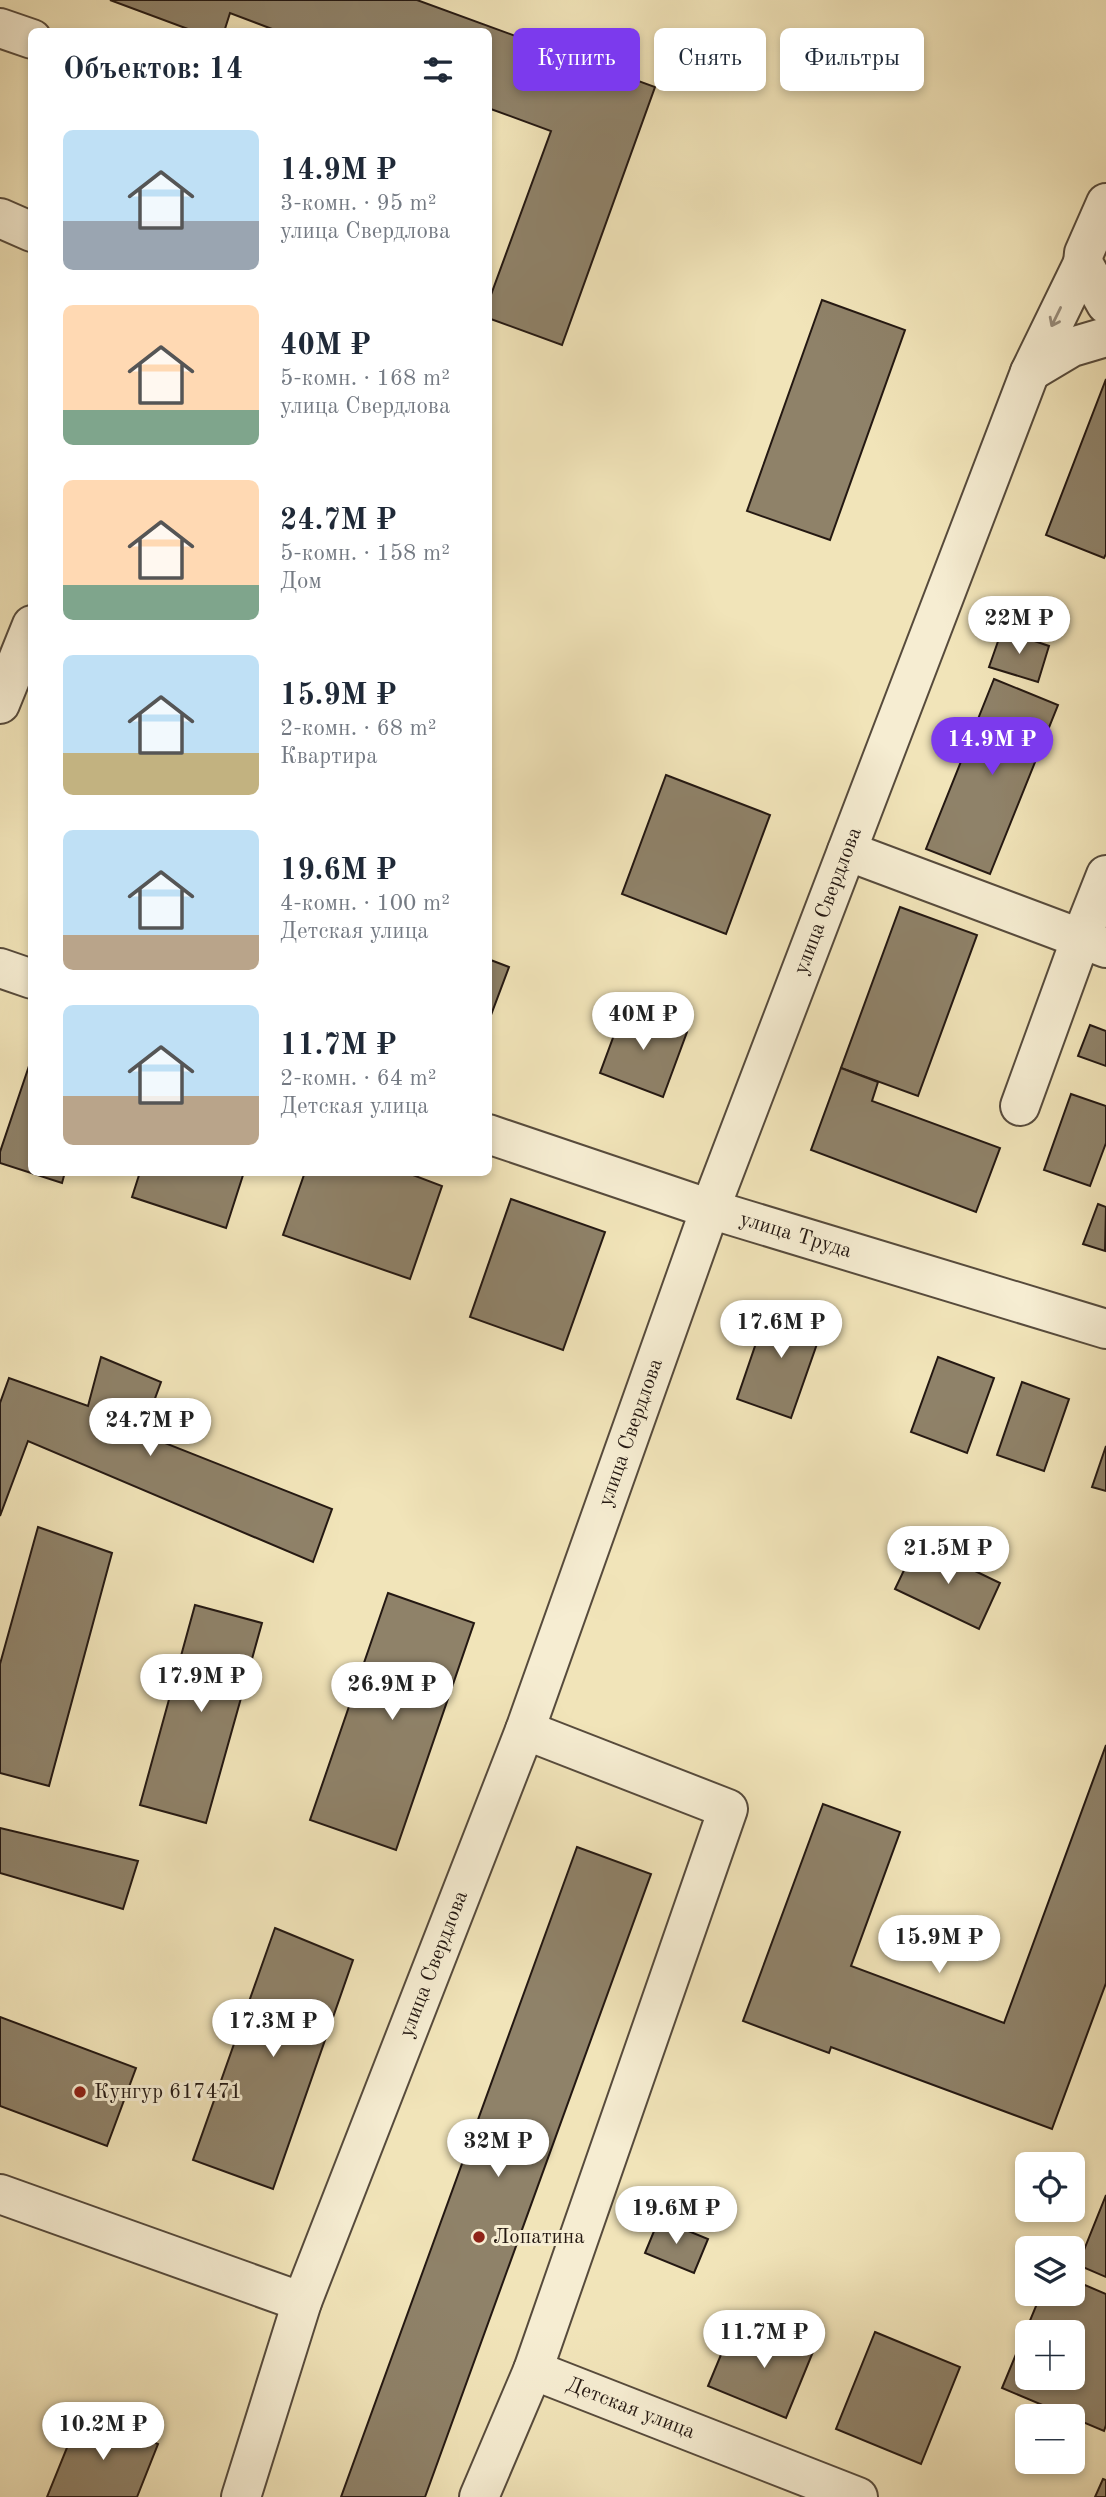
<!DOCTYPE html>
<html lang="ru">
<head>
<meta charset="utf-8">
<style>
	body { margin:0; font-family:"Old Standard TT",serif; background:#f6f6f7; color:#1f2937; height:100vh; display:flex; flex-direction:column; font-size:26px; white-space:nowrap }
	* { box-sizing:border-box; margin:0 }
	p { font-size:23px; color:#747a83 }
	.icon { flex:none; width:38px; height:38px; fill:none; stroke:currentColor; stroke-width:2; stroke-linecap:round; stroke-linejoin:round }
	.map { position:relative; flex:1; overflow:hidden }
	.details { position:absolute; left:28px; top:28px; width:464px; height:1148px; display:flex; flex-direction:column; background:#fff; border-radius:10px; box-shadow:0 4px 10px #0003 }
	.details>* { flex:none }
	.banner { position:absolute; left:513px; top:28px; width:488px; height:63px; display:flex; gap:14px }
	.fabs { position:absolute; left:1015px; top:2152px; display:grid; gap:14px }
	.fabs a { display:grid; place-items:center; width:70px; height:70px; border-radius:10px; background:#fff; box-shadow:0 4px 10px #0003; font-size:35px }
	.price { position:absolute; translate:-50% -60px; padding:0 16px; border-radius:24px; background:#fff; color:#222; font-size:23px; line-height:46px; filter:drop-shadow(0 2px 4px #0008) }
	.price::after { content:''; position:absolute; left:50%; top:42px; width:21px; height:16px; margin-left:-10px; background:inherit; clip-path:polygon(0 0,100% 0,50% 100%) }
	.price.active { background:#7c3aed; color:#fff }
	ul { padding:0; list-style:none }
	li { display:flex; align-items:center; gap:21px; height:175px; padding:0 35px }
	li span { display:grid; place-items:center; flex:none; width:196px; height:140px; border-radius:10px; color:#555 }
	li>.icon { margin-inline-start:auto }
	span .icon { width:84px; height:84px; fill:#fffc; stroke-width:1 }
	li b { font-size:30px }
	h2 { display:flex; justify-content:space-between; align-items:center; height:84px; padding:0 35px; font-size:30px }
	.tag { padding:0 24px; border-radius:10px; background:#fff; box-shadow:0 4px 10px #0003; font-size:24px; line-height:63px }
	.tag.active { background:#7c3aed; color:#fff }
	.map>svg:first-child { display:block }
	.building { fill:#8f8269; stroke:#241812; stroke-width:2; fill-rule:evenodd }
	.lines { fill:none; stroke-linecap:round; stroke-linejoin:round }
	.minor-casing { stroke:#574b3c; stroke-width:42 }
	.minor { stroke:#f6edd2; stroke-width:38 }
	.oneway { stroke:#988d7c }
	.poi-dot { fill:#8f2418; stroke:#f6edd2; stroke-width:2.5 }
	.labels { text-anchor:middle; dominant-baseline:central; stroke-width:6; stroke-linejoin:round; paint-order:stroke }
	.street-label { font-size:21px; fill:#241812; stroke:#f6edd2 }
	.poi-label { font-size:21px; fill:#241812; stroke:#f6edd2; text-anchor:start }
</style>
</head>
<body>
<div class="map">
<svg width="1106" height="2497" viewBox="0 0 1106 2497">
	<rect width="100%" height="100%" fill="#f1e4b9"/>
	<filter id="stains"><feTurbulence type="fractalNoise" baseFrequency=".00286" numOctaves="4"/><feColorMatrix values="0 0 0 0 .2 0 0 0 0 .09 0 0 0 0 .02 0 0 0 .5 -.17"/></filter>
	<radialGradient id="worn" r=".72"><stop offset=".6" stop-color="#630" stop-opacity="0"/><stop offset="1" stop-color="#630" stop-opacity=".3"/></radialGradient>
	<!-- building -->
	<g class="building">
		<polygon points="110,0 417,0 655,87 562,345 488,318 488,303 551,131 488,108 488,32 280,32 230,13 224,32 196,32"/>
		<polygon points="822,300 905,330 830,540 747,511"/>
		<polygon points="1106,379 1106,554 1104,558 1046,535"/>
		<polygon points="1002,630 1049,646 1038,682 989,667"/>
		<polygon points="994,679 1058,705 990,874 926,849"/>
		<polygon points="666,775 770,815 726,934 622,894"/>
		<polygon points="900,907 977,935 918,1096 841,1068"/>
		<polygon points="488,959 509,967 488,1023"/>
		<polygon points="624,1008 687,1032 663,1097 600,1073"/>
		<polygon points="1090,1025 1106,1031 1106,1066 1078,1056"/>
		<polygon points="32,1057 32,1172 65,1172 62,1183 0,1163 0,1152"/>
		<polygon points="841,1068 878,1082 872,1101 1000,1148 976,1212 811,1150"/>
		<polygon points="1071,1094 1106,1106 1106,1143 1090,1186 1044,1170"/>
		<polygon points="140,1172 244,1172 226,1228 132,1197"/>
		<polygon points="305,1172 405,1172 442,1186 410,1279 283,1235"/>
		<polygon points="511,1199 605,1232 563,1350 470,1317"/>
		<polygon points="1098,1204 1106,1207 1105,1251 1083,1244"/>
		<polygon points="770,1302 825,1321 791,1418 737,1399"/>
		<polygon points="101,1357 161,1382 142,1434 332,1509 313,1562 28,1441 0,1516 0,1403 9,1378 88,1406"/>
		<polygon points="938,1357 994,1378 967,1453 911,1432"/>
		<polygon points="1022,1382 1069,1399 1044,1471 997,1455"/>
		<polygon points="1106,1446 1106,1491 1092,1487"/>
		<polygon points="38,1527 112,1553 49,1786 0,1773 0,1664"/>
		<polygon points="917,1543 1000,1583 979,1629 895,1589"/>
		<polygon points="388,1593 474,1623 396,1850 310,1820"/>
		<polygon points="195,1605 262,1623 206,1823 140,1805"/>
		<polygon points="1106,1745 1106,1983 1052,2129 831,2047 829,2053 743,2021 823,1804 900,1832 851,1966 1004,2023"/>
		<polygon points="0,1828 138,1861 123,1909 0,1873"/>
		<polygon points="577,1847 651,1874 425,2497 341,2497"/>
		<polygon points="275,1928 353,1960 273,2189 193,2160"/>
		<polygon points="0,2017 136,2068 107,2146 0,2106"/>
		<polygon points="1106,2195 1106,2277 1078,2265"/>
		<polygon points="659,2219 708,2239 694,2273 645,2253"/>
		<path d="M 1073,2280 L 1106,2294 L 1106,2425 L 1104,2431 L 1002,2388 L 1041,2294 L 1073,2294 ZM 1027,2333 L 1073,2333 L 1073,2378 L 1027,2378 Z"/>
		<polygon points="778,2326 817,2342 786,2418 708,2386 730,2333 769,2349"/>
		<polygon points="875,2332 960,2367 921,2464 836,2429"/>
		<polygon points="81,2413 158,2444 137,2497 47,2497"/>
		<polygon points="1103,2479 1106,2480 1106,2497 1095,2497"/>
	</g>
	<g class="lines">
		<!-- minor casing -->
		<g class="minor-casing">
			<g id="minor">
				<polyline points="0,28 32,39"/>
				<polyline points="1106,203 1084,253 1083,263 1106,304"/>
				<polyline points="0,218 32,232"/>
				<polyline points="1030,372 1072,347 1106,337"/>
				<polyline points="0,704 32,625"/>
				<polyline points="847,851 1106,948"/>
				<polyline points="0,968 32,979"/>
				<polyline points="1020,1106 1081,938 1106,875"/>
				<path id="s1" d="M 488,1134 L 710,1209 L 1106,1329"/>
				<polyline points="525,1730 728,1809 533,2370"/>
				<polyline points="0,2194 302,2302"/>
				<path id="s2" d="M 241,2497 L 302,2302 L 525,1730 L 710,1209 L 1030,372 L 1083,263"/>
				<path id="s3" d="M 479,2497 L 533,2370 L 858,2497"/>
			</g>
		</g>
		<!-- minor -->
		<use href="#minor" class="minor"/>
	</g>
	<!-- one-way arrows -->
	<defs><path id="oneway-shaft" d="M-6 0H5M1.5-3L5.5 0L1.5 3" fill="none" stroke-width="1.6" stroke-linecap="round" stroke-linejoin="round" transform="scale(1.75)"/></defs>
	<use class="oneway" href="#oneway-shaft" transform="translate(1056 317) rotate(116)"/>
	<!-- markers -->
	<g class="poi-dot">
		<circle cx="80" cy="2092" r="7"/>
		<circle cx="479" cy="2237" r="7"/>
	</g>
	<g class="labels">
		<!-- street labels -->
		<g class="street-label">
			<text stroke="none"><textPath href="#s2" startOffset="1701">улица Свердлова</textPath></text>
			<text stroke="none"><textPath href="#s1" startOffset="324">улица Труда</textPath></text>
			<text stroke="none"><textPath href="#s2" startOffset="1134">улица Свердлова</textPath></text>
			<text stroke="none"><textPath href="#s2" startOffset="567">улица Свердлова</textPath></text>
			<text stroke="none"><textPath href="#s3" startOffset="243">Детская улица</textPath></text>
		</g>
		<!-- poi labels -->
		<g class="poi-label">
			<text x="94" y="2092">Кунгур 617471</text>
			<text x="493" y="2237">Лопатина</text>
		</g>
	</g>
	<rect width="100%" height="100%" filter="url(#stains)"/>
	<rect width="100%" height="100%" fill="url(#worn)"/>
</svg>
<div class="fabs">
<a><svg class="icon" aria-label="locate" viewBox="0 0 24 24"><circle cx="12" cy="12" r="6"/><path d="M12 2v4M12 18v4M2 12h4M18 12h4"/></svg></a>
<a><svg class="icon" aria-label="layers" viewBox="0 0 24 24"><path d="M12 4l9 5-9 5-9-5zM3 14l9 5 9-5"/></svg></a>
<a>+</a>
<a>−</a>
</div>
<b class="price" style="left:1019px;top:656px">22M ₽</b>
<b class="price active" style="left:992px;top:777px">14.9M ₽</b>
<b class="price" style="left:643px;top:1052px">40M ₽</b>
<b class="price" style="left:781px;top:1360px">17.6M ₽</b>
<b class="price" style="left:150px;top:1458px">24.7M ₽</b>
<b class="price" style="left:948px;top:1586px">21.5M ₽</b>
<b class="price" style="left:201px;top:1714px">17.9M ₽</b>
<b class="price" style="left:392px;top:1722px">26.9M ₽</b>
<b class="price" style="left:939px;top:1975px">15.9M ₽</b>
<b class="price" style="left:273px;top:2059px">17.3M ₽</b>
<b class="price" style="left:498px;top:2179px">32M ₽</b>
<b class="price" style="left:676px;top:2246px">19.6M ₽</b>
<b class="price" style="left:764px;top:2370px">11.7M ₽</b>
<b class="price" style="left:103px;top:2462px">10.2M ₽</b>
<div class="banner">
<a class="tag active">Купить</a>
<a class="tag">Снять</a>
<a class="tag">Фильтры</a>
</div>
<section class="details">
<h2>Объектов: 14<svg class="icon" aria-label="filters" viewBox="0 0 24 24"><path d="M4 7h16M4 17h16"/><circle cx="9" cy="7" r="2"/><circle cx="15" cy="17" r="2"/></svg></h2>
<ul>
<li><span style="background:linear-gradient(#bfe0f5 65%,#9aa5b1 0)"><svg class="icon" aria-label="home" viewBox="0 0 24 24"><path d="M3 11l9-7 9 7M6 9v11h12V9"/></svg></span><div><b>14.9M ₽</b><p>3-комн. · 95 m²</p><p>улица Свердлова</p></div></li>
<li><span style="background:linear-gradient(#ffd9b3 75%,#7fa58c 0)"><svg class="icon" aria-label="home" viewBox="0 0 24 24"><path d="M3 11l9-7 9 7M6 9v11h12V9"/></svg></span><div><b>40M ₽</b><p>5-комн. · 168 m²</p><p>улица Свердлова</p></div></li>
<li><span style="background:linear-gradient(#ffd9b3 75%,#7fa58c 0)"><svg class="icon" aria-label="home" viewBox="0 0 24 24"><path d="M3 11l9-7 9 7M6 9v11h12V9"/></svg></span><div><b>24.7M ₽</b><p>5-комн. · 158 m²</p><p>Дом</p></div></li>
<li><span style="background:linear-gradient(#bfe0f5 70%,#c2b280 0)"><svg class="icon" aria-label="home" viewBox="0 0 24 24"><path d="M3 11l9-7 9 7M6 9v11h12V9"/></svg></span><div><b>15.9M ₽</b><p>2-комн. · 68 m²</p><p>Квартира</p></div></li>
<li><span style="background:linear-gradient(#bfe0f5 75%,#b9a48a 0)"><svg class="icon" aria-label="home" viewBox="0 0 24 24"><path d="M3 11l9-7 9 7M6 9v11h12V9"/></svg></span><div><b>19.6M ₽</b><p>4-комн. · 100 m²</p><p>Детская улица</p></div></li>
<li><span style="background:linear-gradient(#bfe0f5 65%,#b9a48a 0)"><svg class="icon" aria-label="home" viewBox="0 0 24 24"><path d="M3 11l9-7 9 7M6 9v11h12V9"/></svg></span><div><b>11.7M ₽</b><p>2-комн. · 64 m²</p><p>Детская улица</p></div></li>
</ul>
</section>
</div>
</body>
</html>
